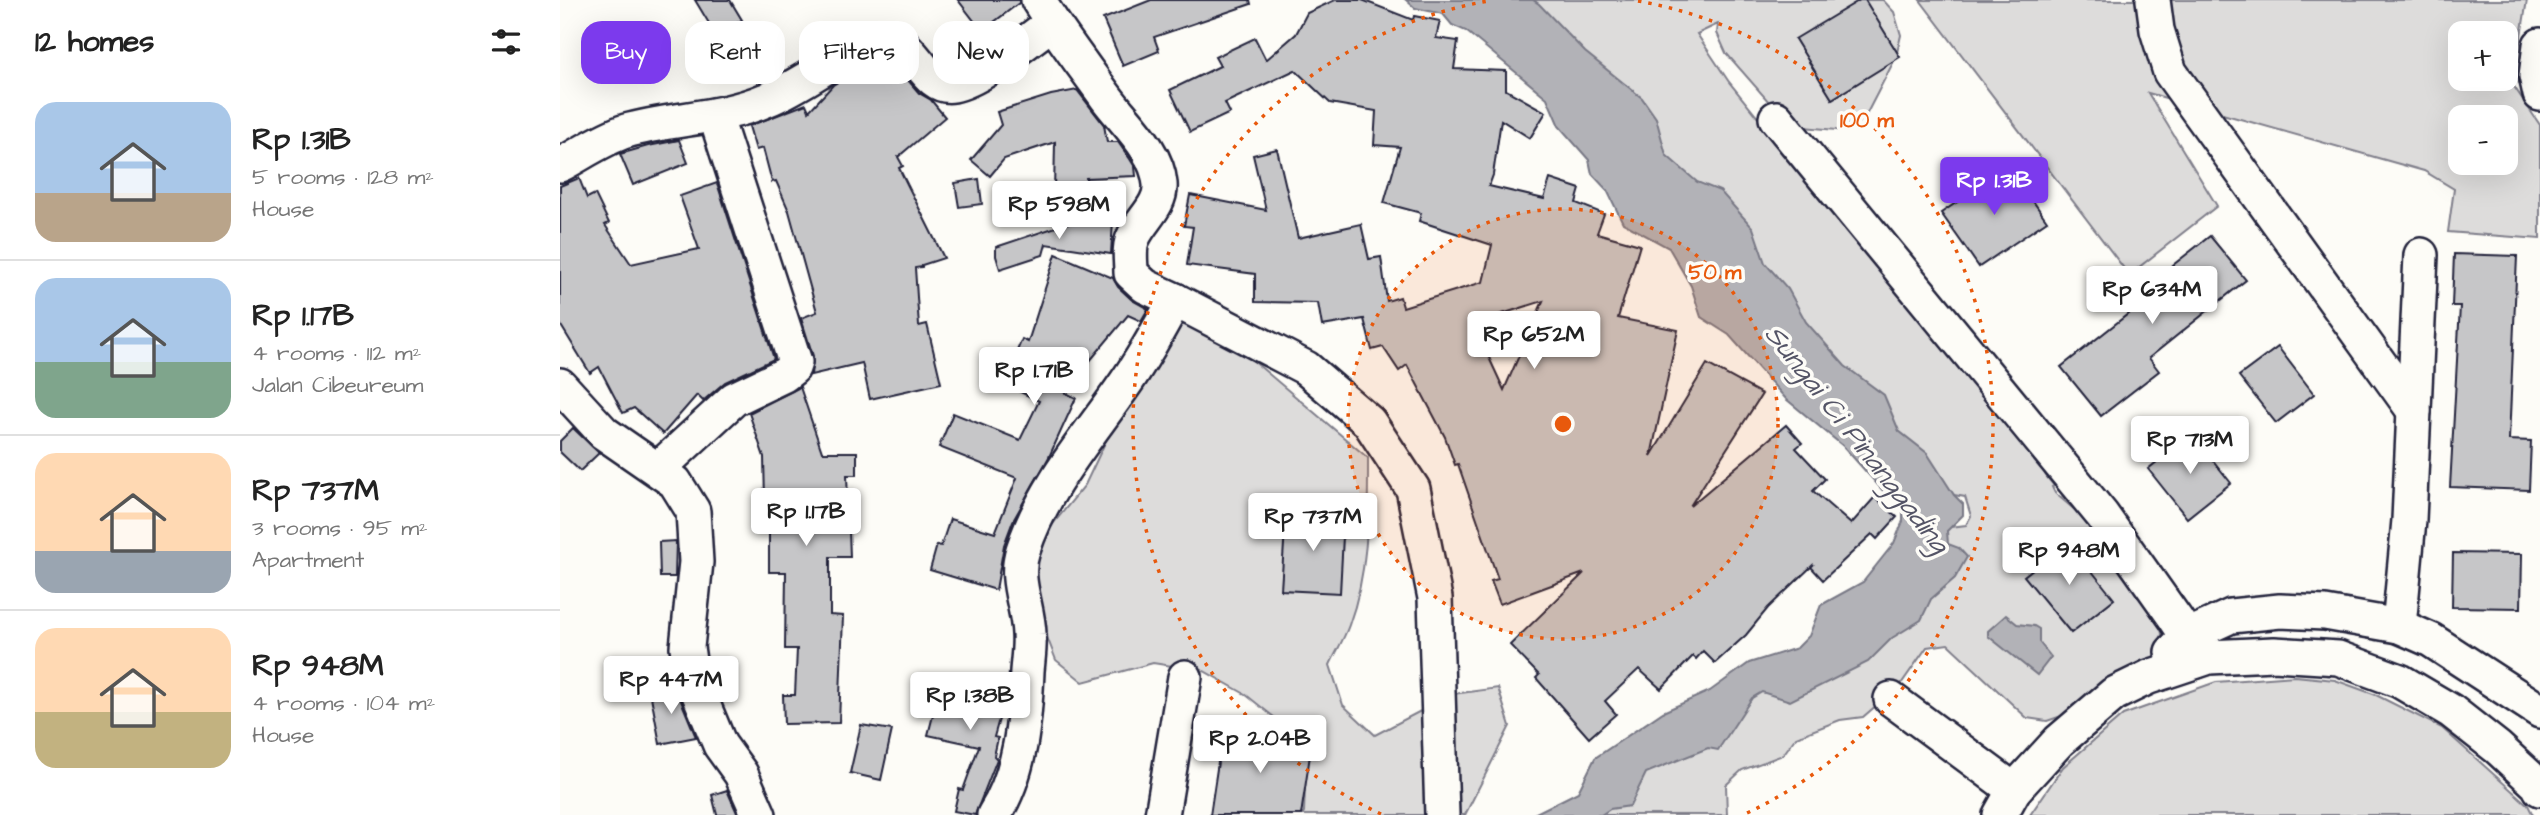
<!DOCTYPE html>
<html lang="en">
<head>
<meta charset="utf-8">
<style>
	body { margin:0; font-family:"Architects Daughter",sans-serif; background:#f6f6f6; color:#222; height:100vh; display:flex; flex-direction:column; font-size:26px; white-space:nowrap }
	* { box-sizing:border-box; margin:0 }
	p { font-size:23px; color:#767676 }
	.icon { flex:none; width:38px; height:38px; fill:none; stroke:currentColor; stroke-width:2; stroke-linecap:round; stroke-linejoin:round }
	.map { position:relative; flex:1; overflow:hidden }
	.sheet { display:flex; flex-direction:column; background:#fff; width:560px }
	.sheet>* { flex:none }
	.banner { position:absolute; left:21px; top:21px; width:665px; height:63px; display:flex; gap:14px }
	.fabs { position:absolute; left:1888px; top:21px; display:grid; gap:14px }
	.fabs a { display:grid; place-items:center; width:70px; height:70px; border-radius:14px; background:#fff; box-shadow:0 7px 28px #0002; font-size:35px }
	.price { position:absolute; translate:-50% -60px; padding:0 16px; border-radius:7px; background:#fff; color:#222; font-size:23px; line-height:46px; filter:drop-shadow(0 2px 4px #0008) }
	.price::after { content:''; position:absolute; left:50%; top:42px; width:21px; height:16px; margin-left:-10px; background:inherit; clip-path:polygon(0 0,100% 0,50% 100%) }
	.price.on { background:#7c3aed; color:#fff }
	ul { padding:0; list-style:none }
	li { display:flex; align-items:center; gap:21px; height:175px; padding:0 35px }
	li+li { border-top:2px solid #e0e0e0 }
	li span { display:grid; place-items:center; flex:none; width:196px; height:140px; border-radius:21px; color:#555 }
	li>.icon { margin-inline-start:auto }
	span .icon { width:84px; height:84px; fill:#fffc; stroke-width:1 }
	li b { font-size:30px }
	h2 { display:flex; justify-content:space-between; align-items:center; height:84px; padding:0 35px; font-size:30px }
	.tag { padding:0 24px; border-radius:21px; background:#fff; box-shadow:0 7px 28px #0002; font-size:24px; line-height:63px }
	.tag.on { background:#7c3aed; color:#fff }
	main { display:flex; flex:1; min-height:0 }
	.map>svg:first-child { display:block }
	.green { fill:#dddcdb; stroke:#807f8b; stroke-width:2; fill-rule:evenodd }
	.water { fill:#b2b2b7; stroke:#787885; stroke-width:2 }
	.building { fill:#c6c6c8; stroke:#22223b; stroke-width:2; fill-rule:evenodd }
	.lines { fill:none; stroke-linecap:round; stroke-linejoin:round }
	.minor-casing { stroke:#22223b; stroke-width:38 }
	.minor { stroke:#fdfcf7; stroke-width:33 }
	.ring { fill:none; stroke:#e8590c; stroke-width:3.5; stroke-dasharray:3.5 7 }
	.labels { text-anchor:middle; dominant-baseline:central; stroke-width:7; stroke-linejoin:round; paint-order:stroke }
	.water-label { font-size:28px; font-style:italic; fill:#545466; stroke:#fdfcf7 }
	.centre { fill:#e8590c; stroke:#fdfcf7; stroke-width:3.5 }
	.ring-label { font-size:21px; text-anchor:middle; font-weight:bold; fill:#e8590c; stroke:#fdfcf7; stroke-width:7; stroke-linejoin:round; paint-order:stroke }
</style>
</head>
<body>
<main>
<section class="sheet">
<h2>12 homes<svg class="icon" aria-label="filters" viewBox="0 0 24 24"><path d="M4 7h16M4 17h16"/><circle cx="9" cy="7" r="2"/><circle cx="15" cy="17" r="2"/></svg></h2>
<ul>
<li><span style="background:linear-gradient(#a9c7e8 65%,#b9a48a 0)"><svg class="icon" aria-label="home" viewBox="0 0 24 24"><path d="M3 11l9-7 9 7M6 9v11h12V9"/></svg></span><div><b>Rp 1.31B</b><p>5 rooms · 128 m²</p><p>House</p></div></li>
<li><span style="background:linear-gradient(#a9c7e8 60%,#7fa58c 0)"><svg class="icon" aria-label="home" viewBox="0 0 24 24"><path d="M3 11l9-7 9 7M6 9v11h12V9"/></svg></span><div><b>Rp 1.17B</b><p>4 rooms · 112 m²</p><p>Jalan Cibeureum</p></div></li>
<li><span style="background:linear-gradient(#ffd9b3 70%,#9aa5b1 0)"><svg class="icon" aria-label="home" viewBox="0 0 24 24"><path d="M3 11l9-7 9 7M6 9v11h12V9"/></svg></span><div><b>Rp 737M</b><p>3 rooms · 95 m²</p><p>Apartment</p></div></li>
<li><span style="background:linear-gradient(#ffd9b3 60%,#c2b280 0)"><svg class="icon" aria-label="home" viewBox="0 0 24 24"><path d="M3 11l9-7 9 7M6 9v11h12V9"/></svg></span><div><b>Rp 948M</b><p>4 rooms · 104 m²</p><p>House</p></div></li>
</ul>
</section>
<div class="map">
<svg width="1980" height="815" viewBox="0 0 1980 815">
	<rect width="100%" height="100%" fill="#fdfcf7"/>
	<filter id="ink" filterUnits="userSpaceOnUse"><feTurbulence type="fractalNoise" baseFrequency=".0143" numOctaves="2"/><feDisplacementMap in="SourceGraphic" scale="14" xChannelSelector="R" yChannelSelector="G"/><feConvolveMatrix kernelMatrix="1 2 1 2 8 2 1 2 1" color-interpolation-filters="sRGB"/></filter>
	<g filter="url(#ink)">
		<!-- green -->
		<g class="green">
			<polygon points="939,0 1323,0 1334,12 1341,35 1336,57 1305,117 1288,131 1243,127 1223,118 1166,53 1157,33 1158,24 1137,34 1169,82 1433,410 1460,430 1486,476 1494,486 1492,487 1495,493 1542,533 1597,606 1602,634 1597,654 1525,708 1487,721 1467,718 1388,644 1367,647 1341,684 1303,717 1280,720 1236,737 1223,755 1182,770 1166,785 1167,815 1018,815 1095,762 1195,686 1383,556 1383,528 1406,525 1411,516 1405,497 1394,495 1269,367"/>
			<path d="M 1360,0 L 1967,0 L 1953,85 L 1980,125 L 1980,239 L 1888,232 L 1894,189 L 1864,171 L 1588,93 L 1657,206 L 1569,275 ZM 1900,33 L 1946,33 L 1946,79 L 1900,79 ZM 1900,117 L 1946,117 L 1946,163 L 1900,163 Z"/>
			<path d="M 639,315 L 808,458 C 808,515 809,571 789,625 C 784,639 776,652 770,665 L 783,705 L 815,735 L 893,694 L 938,688 L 950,726 L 905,815 L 742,815 L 744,812 L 746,766 L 725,726 L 685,694 L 644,671 L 593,663 L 523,682 L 496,660 L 473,601 L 469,553 L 525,485 L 559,413 L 602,338 Z"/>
			<polygon points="1735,676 1775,680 1816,695 1882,728 1968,805 1973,815 1470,815 1503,767 1563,715 1656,682"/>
		</g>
		<!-- water -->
		<g class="water">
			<polygon points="846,0 973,0 979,4 1025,52 1082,98 1096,118 1106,155 1137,182 1160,191 1193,228 1205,263 1228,289 1246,322 1285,366 1324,395 1339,431 1367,453 1394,495 1403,504 1403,515 1387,531 1388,544 1399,548 1407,557 1395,578 1371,599 1361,620 1332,638 1308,662 1230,701 1202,692 1192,698 1158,750 1148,748 1086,773 1070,806 1050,809 1041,815 972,815 1018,792 1035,758 1103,712 1150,691 1189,663 1237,648 1249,636 1261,605 1303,582 1334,543 1343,521 1343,506 1325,493 1283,446 1226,399 1169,335 1141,317 1131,286 1109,248 1063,223 1047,190 1032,174 1029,160 999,126 987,98 906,31 892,25 883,14 855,8"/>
			<polygon points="1446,615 1457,624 1474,626 1479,629 1479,642 1491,657 1477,675 1428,636 1428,631"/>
		</g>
		<!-- building -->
		<g class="building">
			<polygon points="135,0 170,0 182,20 156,35"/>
			<polygon points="398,0 459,0 459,3 422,31"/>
			<polygon points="591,0 690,0 691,4 594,37 599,51 563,66 543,19"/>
			<path d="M 775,0 L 802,0 L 853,20 L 854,16 L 880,21 L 876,38 L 898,41 L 894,69 L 946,71 L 946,90 L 986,112 L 970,138 L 941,120 L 933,175 L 929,186 L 984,199 L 990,179 L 1020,189 L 1016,203 L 1044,214 L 1037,233 L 1080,245 L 1058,318 L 1118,330 L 1091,456 L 1147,364 L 1202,394 L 1130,506 L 1226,425 L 1242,443 L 1236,448 L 1265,479 L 1253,491 L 1291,524 L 1315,497 L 1337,517 L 1317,539 L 1312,534 L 1263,580 L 1251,567 L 1254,564 L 1208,608 L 1186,635 L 1155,663 L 1143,651 L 1136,659 L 1133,656 L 1101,689 L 1079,669 L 1045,701 L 1056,714 L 1029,738 L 976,678 L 979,675 L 950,645 L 1024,573 L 940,604 L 931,581 L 938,579 L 898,464 L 895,465 L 885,437 L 847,365 L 839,371 L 823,347 L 812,350 L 804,319 L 762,326 L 758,303 L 695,302 L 695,274 L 627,265 L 633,227 L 624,226 L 630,195 L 706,210 L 693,155 L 717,149 L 738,238 L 801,224 L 809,259 L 821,257 L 827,301 L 840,297 L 843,307 L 923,282 L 932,245 L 859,221 L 861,213 L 824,203 L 840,147 L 814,145 L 816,111 L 770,103 L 735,70 L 665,103 L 670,113 L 630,132 L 610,90 L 660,66 L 655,57 L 695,38 L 706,60 L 736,34 L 747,13 ZM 983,301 L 944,390 L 913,323 Z"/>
			<polygon points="1300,0 1305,0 1340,57 1272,99 1235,39"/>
			<polygon points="320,57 325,57 341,72 359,93 371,100 385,117 338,157 343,166 339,168 384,258 362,265 362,267 355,268 359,326 367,324 381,383 310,399 302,363 251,375 253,356 241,318 257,312 229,211 216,181 212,182 203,148 196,150 189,126 246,104 249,111 273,85"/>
			<polygon points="517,90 544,125 547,142 558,142 570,159 575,167 576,176 526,178 526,187 494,192 495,142 444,159 430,176 411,160 441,125 437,112 491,95"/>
			<polygon points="119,140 128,163 73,185 60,154 88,146"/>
			<polygon points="1449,167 1487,221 1419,267 1381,213"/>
			<polygon points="19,178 27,198 35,194 49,223 45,225 71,264 139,249 120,196 157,183 214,359 165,382 143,401 137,395 103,434 74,408 63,413 39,367 30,373 0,324 0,186"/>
			<polygon points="419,179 422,204 399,207 395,183"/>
			<polygon points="517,220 553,221 551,254 486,244 483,255 440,269 436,256 436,247"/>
			<polygon points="1650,236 1686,280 1589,358 1599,371 1541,416 1501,367 1583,302 1576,294"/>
			<polygon points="496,254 553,278 558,287 572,300 588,309 581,321 568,315 504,392 516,398 489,457 453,521 444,545 436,590 370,570 377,545 381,546 390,519 435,533 457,478 379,447 393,413 460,440 479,401 448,386 459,362 453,360 462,339 468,342"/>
			<polygon points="1894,254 1957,256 1949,440 1971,441 1969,490 1890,487 1900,306 1892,306"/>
			<polygon points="1718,347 1754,394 1716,423 1679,376"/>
			<polygon points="240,387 262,452 297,452 297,475 287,475 290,557 270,557 270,615 283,616 279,723 224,724 223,695 235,695 237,649 225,649 226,572 209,572 209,501 205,501 204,457 189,413"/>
			<polygon points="13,428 39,453 20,471 0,452 0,441"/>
			<polygon points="1632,434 1671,483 1627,518 1588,469"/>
			<polygon points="726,513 784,517 780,593 721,590"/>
			<polygon points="116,541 115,577 100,577 99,542"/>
			<polygon points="1508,541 1554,599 1511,633 1464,576"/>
			<polygon points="1893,553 1962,554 1961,608 1892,607"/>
			<polygon points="383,676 446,694 434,737 438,738 434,756 437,759 415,815 394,811 399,789 403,790 419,746 368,735"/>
			<polygon points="115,686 136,737 100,744 90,691"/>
			<polygon points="301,725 332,730 321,780 290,773"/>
			<polygon points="663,729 752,742 741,815 650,815"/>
			<polygon points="167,790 178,815 157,815 152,795"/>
		</g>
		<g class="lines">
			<!-- minor casing -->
			<g class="minor-casing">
				<g id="minor">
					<polyline points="1593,0 1597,30 1610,72 1854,411"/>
					<polyline points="1980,45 1976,76 1980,94"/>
					<polyline points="1216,118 1542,515 1615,618 1627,636 1636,661"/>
					<path d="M 0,165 C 21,154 44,138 66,131 C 112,118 162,119 206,100 C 236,88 261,69 289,53 C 298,48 307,40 317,38 C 353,30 362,91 393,85 C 421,80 468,40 492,23"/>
					<polyline points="615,300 746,368 809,422 853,489 875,598 882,815"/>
					<polyline points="0,385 44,433 115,482 133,511 136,562 127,647 131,675 160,745 181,774 199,815"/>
					<polyline points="98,469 174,399 224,375 233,368 235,362 155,115"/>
					<polyline points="1839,626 1849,520 1861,255"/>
					<polyline points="1612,652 1627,636 1671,616 1720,611 1765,613 1839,626 1871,640 1980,711"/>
					<polyline points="1331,699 1454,790"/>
					<path d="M 434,815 C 461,773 465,720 467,671 C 468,659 470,646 469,634 C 468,605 453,579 463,550 C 483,489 524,442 560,391 C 581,362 598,331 615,300 L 585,286 L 571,273 C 571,261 568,247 574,236 C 582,219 602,204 600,184 C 597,150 565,123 546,97 C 523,65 499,34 478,0"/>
					<polyline points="602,815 625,677"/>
					<polyline points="1440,815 1454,790 1499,741 1554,694 1589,677 1649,657 1714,654 1778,658 1840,681 1891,711 1938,748 1978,785 1980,789"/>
				</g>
			</g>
			<!-- minor -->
			<use href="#minor" class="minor"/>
		</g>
	</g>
	<!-- distance rings -->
	<circle cx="1003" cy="424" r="215" fill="#e8590c" fill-opacity=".12"/>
	<g class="ring">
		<circle cx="1003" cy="424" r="215"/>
		<path d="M821 814A430 430 0 0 1 928 1M1078 1A430 430 0 0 1 1185 814"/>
	</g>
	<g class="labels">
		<!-- water labels -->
		<g class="water-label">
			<text transform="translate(1297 439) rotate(52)">Sungai Ci Pinanggading</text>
		</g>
	</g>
	<circle cx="1003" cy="424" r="10" class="centre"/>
	<g class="ring-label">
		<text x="1307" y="127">100 m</text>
		<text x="1155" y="279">50 m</text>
	</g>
</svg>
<div class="fabs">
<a>+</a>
<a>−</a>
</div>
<b class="price on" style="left:1434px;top:217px">Rp 1.31B</b>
<b class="price" style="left:499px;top:241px">Rp 598M</b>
<b class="price" style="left:1592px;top:326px">Rp 634M</b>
<b class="price" style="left:974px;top:371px">Rp 652M</b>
<b class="price" style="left:474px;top:407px">Rp 1.71B</b>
<b class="price" style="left:1630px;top:476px">Rp 713M</b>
<b class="price" style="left:246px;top:548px">Rp 1.17B</b>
<b class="price" style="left:753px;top:553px">Rp 737M</b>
<b class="price" style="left:1509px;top:587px">Rp 948M</b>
<b class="price" style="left:111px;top:716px">Rp 447M</b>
<b class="price" style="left:410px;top:732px">Rp 1.38B</b>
<b class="price" style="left:700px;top:775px">Rp 2.04B</b>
<div class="banner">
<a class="tag on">Buy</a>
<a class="tag">Rent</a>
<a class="tag">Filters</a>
<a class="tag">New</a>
</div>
</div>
</main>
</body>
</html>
